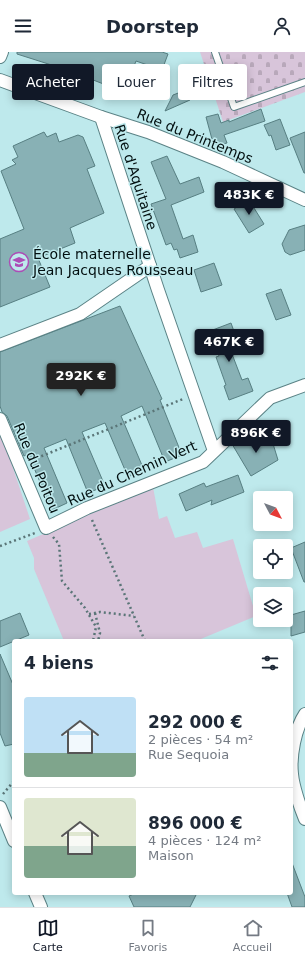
<!DOCTYPE html>
<html lang="fr">
<head>
<meta charset="utf-8">
<style>
	body { margin:0; font-family:"DejaVu Sans",sans-serif; background:#f6f6f7; color:#1f2937; height:100vh; display:flex; flex-direction:column; font-size:15px; white-space:nowrap }
	* { box-sizing:border-box; margin:0 }
	p { font-size:13px; color:#747a83 }
	.icon { flex:none; width:22px; height:22px; fill:none; stroke:currentColor; stroke-width:2; stroke-linecap:round; stroke-linejoin:round }
	.map { position:relative; flex:1; overflow:hidden }
	.side { position:absolute; left:12px; top:587px; width:281px; height:256px; display:flex; flex-direction:column; background:#fff; border-radius:4px; box-shadow:0 2px 10px #0003 }
	.side>* { flex:none }
	.banner { position:absolute; left:12px; top:12px; width:281px; height:36px; display:flex; gap:8px }
	.needle { width:26px; rotate:131deg }
	.buttons { position:absolute; left:253px; top:439px; display:grid; gap:8px }
	.buttons a { display:grid; place-items:center; width:40px; height:40px; border-radius:4px; background:#fff; box-shadow:0 2px 10px #0003; font-size:20px }
	.price { position:absolute; translate:-50% -34px; padding:0 9px; border-radius:4px; background:#111827; color:#fff; font-size:13px; line-height:26px; filter:drop-shadow(0 1px 2px #0008) }
	.price::after { content:''; position:absolute; left:50%; top:24px; width:12px; height:9px; margin-left:-6px; background:inherit; clip-path:polygon(0 0,100% 0,50% 100%) }
	.price.active { background:#222; color:#fff }
	ul { padding:0; list-style:none }
	li { display:flex; align-items:center; gap:12px; height:100px; padding:0 12px }
	li+li { border-top:1px solid #e0e1e3 }
	li span { display:grid; place-items:center; flex:none; width:112px; height:80px; border-radius:4px; color:#555 }
	li>.icon { margin-inline-start:auto }
	span .icon { width:48px; height:48px; fill:#fffc; stroke-width:1 }
	li b { font-size:17px }
	h2 { display:flex; justify-content:space-between; align-items:center; height:48px; padding:0 12px; font-size:17px }
	.chip { padding:0 14px; border-radius:4px; background:#fff; box-shadow:0 2px 10px #0003; font-size:14px; line-height:36px }
	.chip.active { background:#111827; color:#fff }
	header { display:flex; justify-content:space-between; align-items:center; height:52px; padding:0 12px; background:#fff; font-size:18px; font-weight:600 }
	.tab-bar { display:flex; justify-content:space-around; align-items:center; height:56px; border-top:1px solid #e0e1e3; background:#fff; font-size:11px; color:#747a83 }
	.tab-bar a { display:grid; justify-items:center; gap:2px }
	.tab-bar .active { color:#111827 }
	.map>svg:first-child { display:block }
	.cemetery { fill:url(#cemetery-stones) }
	.park { fill:#d8c5da }
	.building { fill:#88b1b5; stroke:#577f82 }
	.lines { fill:none; stroke-linecap:round; stroke-linejoin:round }
	.lane-casing { stroke:#5b8386; stroke-width:8 }
	.street-casing { stroke:#5b8386; stroke-width:14 }
	.path { stroke:#5a7577; stroke-width:2.5; stroke-dasharray:2 3; stroke-linecap:butt }
	.lane { stroke:#fff; stroke-width:6 }
	.street { stroke:#fff; stroke-width:12 }
	.labels { text-anchor:middle; dominant-baseline:central; stroke-width:3; stroke-linejoin:round; paint-order:stroke }
	.street-label { font-size:14px; fill:#020f10; stroke:#bee9ec }
	.poi-label { font-size:14px; fill:#020f10; stroke:#bee9ec; text-anchor:start }
</style>
</head>
<body>
<header><svg class="icon" aria-label="menu" viewBox="0 0 24 24"><path d="M4 6h16M4 12h16M4 18h16"/></svg>Doorstep<svg class="icon" aria-label="person" viewBox="0 0 24 24"><circle cx="12" cy="8" r="4"/><path d="M4 21q1-7 8-7t8 7"/></svg></header>
<div class="map">
<svg width="305" height="855" viewBox="0 0 305 855">
	<defs>
		<pattern id="cemetery-stones" width="16" height="16" patternUnits="userSpaceOnUse"><rect width="16" height="16" fill="#d8c5da"/><path d="M2 7V4a2 2 0 0 1 4 0v3zM10 15v-3a2 2 0 0 1 4 0v3z" fill="#b8a8ba"/></pattern>
	</defs>
	<rect width="100%" height="100%" fill="#bee9ec"/>
	<!-- cemetery -->
	<polygon class="cemetery" points="200,0 305,0 305,40 223,70"/>
	<!-- park -->
	<g class="park">
		<polygon points="0,377 30,467 0,480"/>
		<polygon points="153,435 159,467 167,464 175,486 197,480 203,496 233,487 256,564 196,589 64,589 34,517 34,506 27,489"/>
	</g>
	<!-- building -->
	<g class="building">
		<polygon points="17,0 162,0 168,2 162,18 136,9 124,40 83,24 83,23 17,2"/>
		<polygon points="186,38 190,48 165,59 173,43"/>
		<polygon points="261,57 265,69 224,83 227,91 219,93 213,91 206,65 218,62 221,71 229,68 229,70"/>
		<polygon points="280,67 290,93 276,98 271,83 269,84 264,73"/>
		<polygon points="44,80 47,85 56,81 59,90 78,83 83,85 95,114 87,117 104,161 70,176 75,191 38,206 50,235 0,255 0,187 24,177 1,119 16,112 12,108 18,105 13,94"/>
		<polygon points="305,80 305,121 304,121 290,86"/>
		<polygon points="167,104 180,132 199,125 204,140 171,153 183,187 193,183 198,200 180,206 177,197 174,198 171,191 166,193 151,152 166,147 151,110"/>
		<polygon points="249,148 264,172 249,181 234,157"/>
		<polygon points="305,173 305,198 290,203 285,200 282,192 289,178"/>
		<polygon points="214,211 222,233 201,240 194,218"/>
		<polygon points="281,237 291,263 276,268 266,242"/>
		<polygon points="120,254 162,347 160,348 182,403 165,410 142,354 121,364 144,418 128,425 105,371 82,380 105,434 88,441 66,387 44,396 67,451 52,458 28,402 24,404 7,364 2,360 0,354 0,300"/>
		<polygon points="231,271 236,285 227,289 242,328 248,326 253,339 229,348 224,334 226,333 216,305 219,304 210,279"/>
		<polygon points="270,382 278,408 251,424 232,392 242,383 251,393"/>
		<polygon points="238,423 244,440 211,453 212,448 186,459 179,442 204,431 206,435"/>
		<polygon points="305,490 305,530 304,530 291,496"/>
		<polygon points="305,559 305,580 291,584 291,563"/>
		<polygon points="20,561 29,583 0,595 0,569"/>
		<polygon points="0,602 14,635 14,692 5,694 0,681"/>
		<polygon points="291,811 292,811 305,845 305,855 292,855 287,841 291,841"/>
		<polygon points="136,841 197,841 190,855 134,855 129,844"/>
	</g>
	<g class="lines">
		<!-- lane casing -->
		<g class="lane-casing">
			<polyline id="lane" points="215,0 234,55 305,30"/>
		</g>
		<!-- street casing -->
		<g class="street-casing">
			<g id="street">
				<polyline points="0,5 2,0"/>
				<polyline points="0,28 101,65 148,80 223,110 305,148"/>
				<polyline points="101,65 158,238 214,399"/>
				<polyline points="0,293 80,262 150,214"/>
				<polyline points="0,367 46,476 87,456 203,410 270,346 305,333"/>
				<path d="M 305,662 C 295,677 290,704 292,722 C 293,734 300,755 305,767"/>
				<polyline points="0,755 14,789"/>
				<polyline points="35,841 41,855"/>
			</g>
		</g>
		<!-- path -->
		<g class="path">
			<polyline points="32,408 183,347"/>
			<polyline points="92,468 145,589"/>
			<polyline points="53,485 59,492 62,529 85,556 96,575 93,589"/>
			<polyline points="0,494 35,481"/>
			<polyline points="95,561 100,581 98,589"/>
			<polyline points="89,562 100,560 134,564"/>
			<polyline points="3,742 14,729"/>
		</g>
		<!-- lane -->
		<use href="#lane" class="lane"/>
		<!-- street -->
		<use href="#street" class="street"/>
	</g>
	<!-- icons -->
	<defs>
		<g id="school-ring" transform="scale(1)"><circle r="9.5" fill="#bee9ec" stroke="#ac4db6" stroke-width="1.5"/><path d="M0-5L7-2L0 1L-7-2ZM-4 1L0 2.5L4 1V4Q0 6-4 4Z" fill="#ac4db6"/></g>
	</defs>
	<g fill-rule="evenodd">
		<use href="#school-ring" x="19" y="210"/>
	</g>
	<g class="labels">
		<!-- street labels -->
		<g class="street-label">
			<text transform="translate(195 84) rotate(22)">Rue du Printemps</text>
			<text transform="translate(136 125) rotate(72)">Rue d'Aquitaine</text>
			<text transform="translate(37 416) rotate(67)">Rue du Poitou</text>
			<text transform="translate(132 421) rotate(-24)">Rue du Chemin Vert</text>
		</g>
		<!-- poi labels -->
		<g class="poi-label">
			<text x="33" y="202">École maternelle<tspan x="33" dy="16">Jean Jacques Rousseau</tspan></text>
		</g>
	</g>
</svg>
<div class="buttons">
<a><svg class="needle" viewBox="-14 -14 28 28"><path d="M0-13l5 13h-10z" fill="#e53935"/><path d="M0 13l5-13h-10z" fill="#747a83"/></svg></a>
<a><svg class="icon" aria-label="locate" viewBox="0 0 24 24"><circle cx="12" cy="12" r="6"/><path d="M12 2v4M12 18v4M2 12h4M18 12h4"/></svg></a>
<a><svg class="icon" aria-label="layers" viewBox="0 0 24 24"><path d="M12 4l9 5-9 5-9-5zM3 14l9 5 9-5"/></svg></a>
</div>
<b class="price" style="left:249px;top:164px">483K €</b>
<b class="price" style="left:229px;top:311px">467K €</b>
<b class="price active" style="left:81px;top:345px">292K €</b>
<b class="price" style="left:256px;top:402px">896K €</b>
<div class="banner">
<a class="chip active">Acheter</a>
<a class="chip">Louer</a>
<a class="chip">Filtres</a>
</div>
<section class="side">
<h2>4 biens<svg class="icon" aria-label="filters" viewBox="0 0 24 24"><path d="M4 7h16M4 17h16"/><circle cx="9" cy="7" r="2"/><circle cx="15" cy="17" r="2"/></svg></h2>
<ul>
<li><span style="background:linear-gradient(#bfe0f5 70%,#7fa58c 0)"><svg class="icon" aria-label="home" viewBox="0 0 24 24"><path d="M3 11l9-7 9 7M6 9v11h12V9"/></svg></span><div><b>292 000 €</b><p>2 pièces · 54 m²</p><p>Rue Sequoia</p></div></li>
<li><span style="background:linear-gradient(#dfe7d0 60%,#7fa58c 0)"><svg class="icon" aria-label="home" viewBox="0 0 24 24"><path d="M3 11l9-7 9 7M6 9v11h12V9"/></svg></span><div><b>896 000 €</b><p>4 pièces · 124 m²</p><p>Maison</p></div></li>
</ul>
</section>
</div>
<nav class="tab-bar">
<a class="active"><svg class="icon" aria-label="map" viewBox="0 0 24 24"><path d="M3 6l6-2 6 2 6-2v14l-6 2-6-2-6 2zM9 4v14M15 6v14"/></svg>Carte</a>
<a><svg class="icon" aria-label="saved" viewBox="0 0 24 24"><path d="M7 4h10v16l-5-4-5 4z"/></svg>Favoris</a>
<a><svg class="icon" aria-label="home" viewBox="0 0 24 24"><path d="M3 11l9-7 9 7M6 9v11h12V9"/></svg>Accueil</a>
</nav>
</body>
</html>
